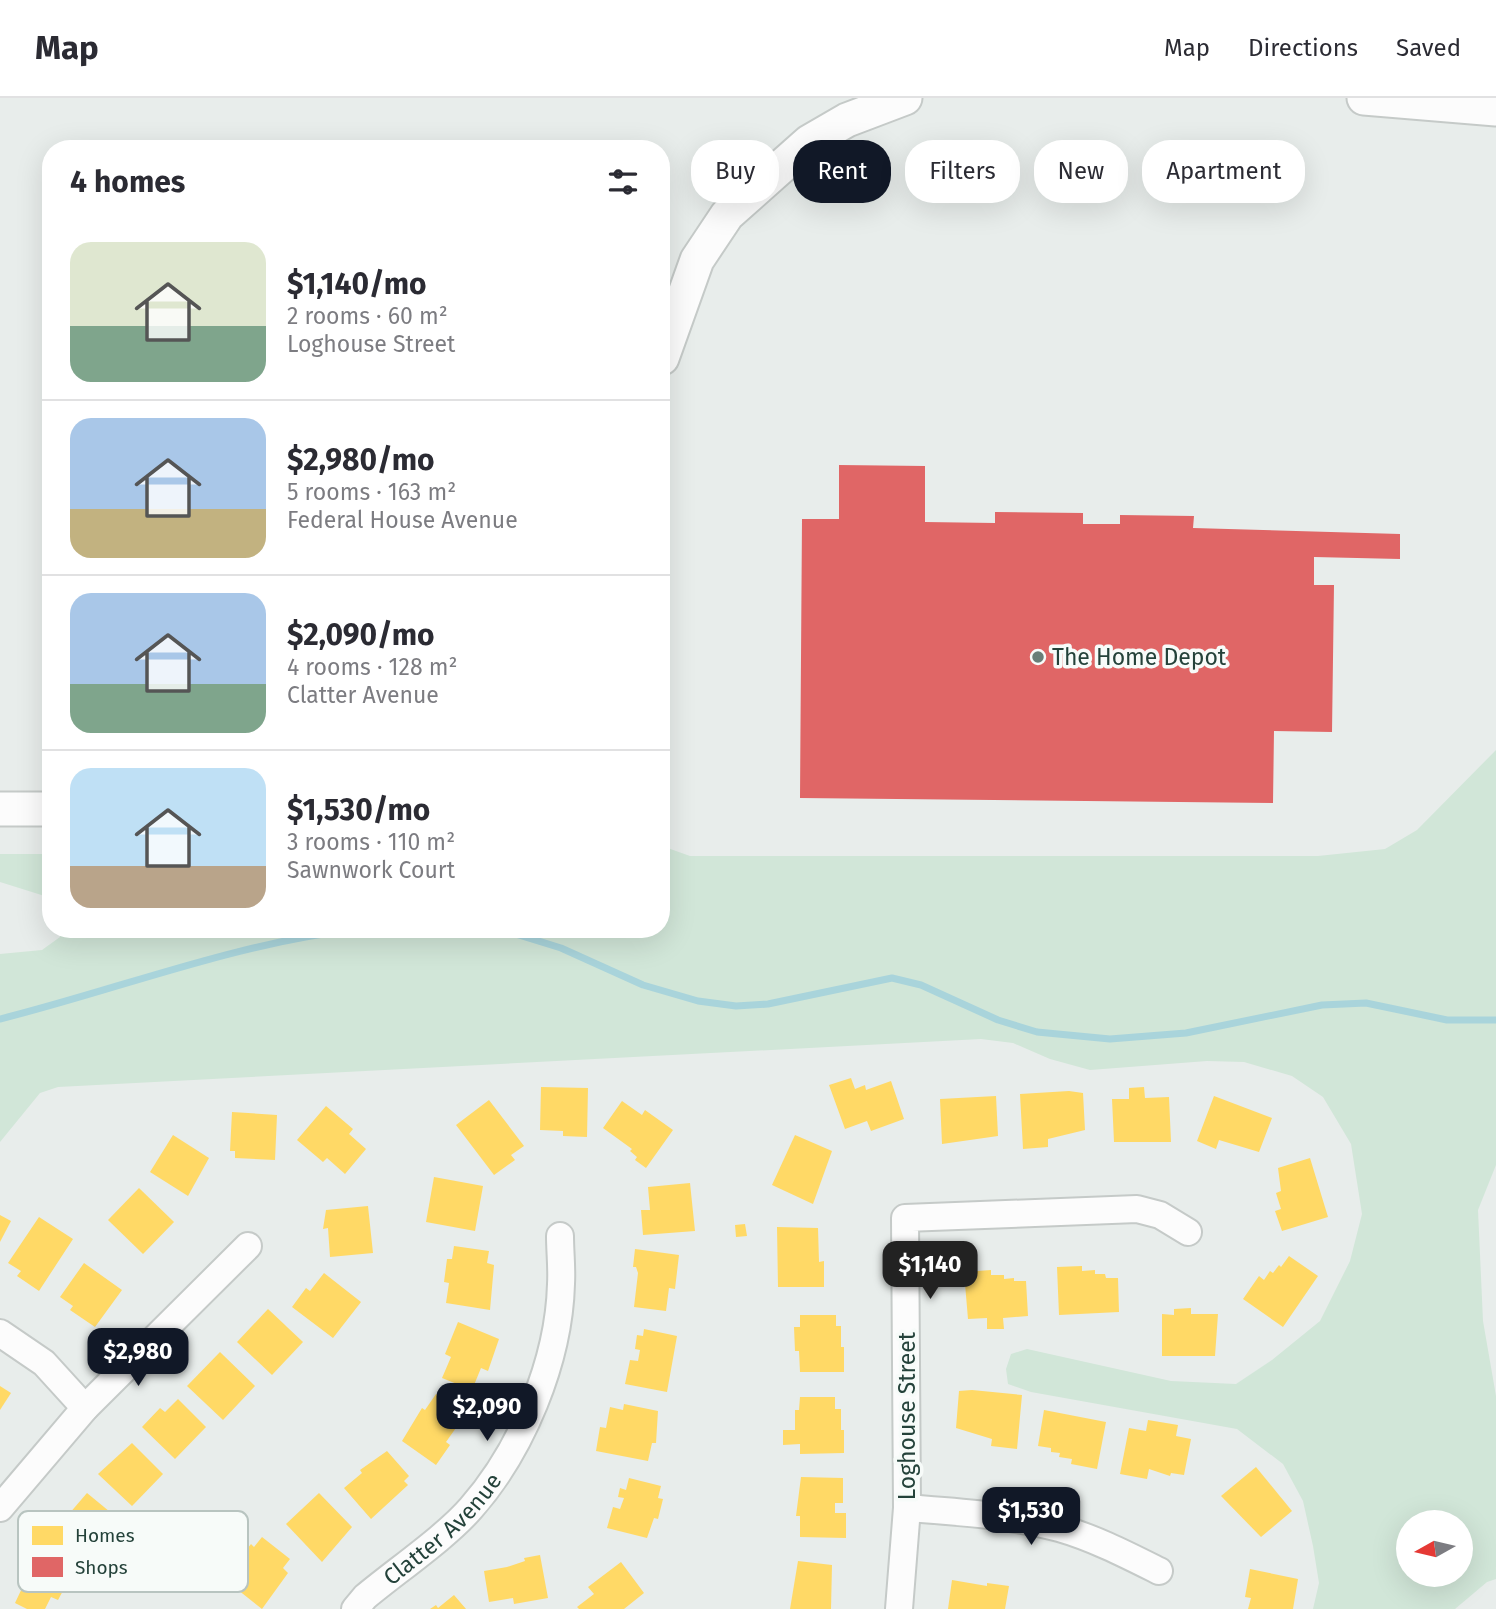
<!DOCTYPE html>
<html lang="en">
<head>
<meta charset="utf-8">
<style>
	body { margin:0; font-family:"Fira Sans",sans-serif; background:#f2f2f3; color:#2b2b33; height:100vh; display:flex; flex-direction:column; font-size:26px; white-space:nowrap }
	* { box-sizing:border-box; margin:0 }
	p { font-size:23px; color:#7c7c81 }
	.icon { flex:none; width:38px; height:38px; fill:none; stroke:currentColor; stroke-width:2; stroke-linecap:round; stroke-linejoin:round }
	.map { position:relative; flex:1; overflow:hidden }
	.sheet { position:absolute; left:42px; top:42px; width:628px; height:798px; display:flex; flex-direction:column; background:#fff; border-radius:28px; box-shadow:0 7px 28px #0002 }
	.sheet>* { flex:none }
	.hud { position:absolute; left:691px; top:42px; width:665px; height:63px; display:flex; gap:14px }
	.needle { width:46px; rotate:262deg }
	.tools { position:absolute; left:1396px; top:1412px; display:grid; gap:14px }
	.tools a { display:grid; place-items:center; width:77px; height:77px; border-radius:50%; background:#fff; box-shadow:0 7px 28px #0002; font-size:35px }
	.price { position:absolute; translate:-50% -60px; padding:0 16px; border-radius:14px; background:#111827; color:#fff; font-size:23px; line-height:46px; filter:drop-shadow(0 2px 4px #0008) }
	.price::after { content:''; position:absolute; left:50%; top:42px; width:21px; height:16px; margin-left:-10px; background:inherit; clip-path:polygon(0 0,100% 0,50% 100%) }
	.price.active { background:#222; color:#fff }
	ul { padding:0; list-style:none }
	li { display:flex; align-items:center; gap:21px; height:175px; padding:0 28px }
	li+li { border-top:2px solid #e1e1e2 }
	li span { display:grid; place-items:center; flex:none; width:196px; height:140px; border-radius:21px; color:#555 }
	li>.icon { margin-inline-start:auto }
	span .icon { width:84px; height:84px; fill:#fffc; stroke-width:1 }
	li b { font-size:30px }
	h2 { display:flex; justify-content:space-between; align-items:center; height:84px; padding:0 28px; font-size:30px }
	.tag { padding:0 24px; border-radius:28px; background:#fff; box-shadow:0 7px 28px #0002; font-size:24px; line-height:63px }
	.tag.active { background:#111827; color:#fff }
	header { display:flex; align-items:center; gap:42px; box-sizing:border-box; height:98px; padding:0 35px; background:#fff; border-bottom:2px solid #e1e1e2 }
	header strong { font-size:33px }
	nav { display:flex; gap:38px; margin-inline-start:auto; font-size:24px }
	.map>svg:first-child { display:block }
	.green { fill:#d1e6d8; fill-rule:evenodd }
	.homes { fill:#ffd966 }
	.shops { fill:#e06666 }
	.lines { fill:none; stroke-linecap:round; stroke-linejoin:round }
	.stream { stroke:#a9d4db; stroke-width:7 }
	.minor-casing { stroke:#c5cac8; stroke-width:30 }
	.tertiary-casing { stroke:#c5cac8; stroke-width:37 }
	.minor { stroke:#fcfcfc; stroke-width:26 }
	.tertiary { stroke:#fcfcfc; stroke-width:33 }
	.poi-dot { fill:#697e78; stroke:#f7fbf9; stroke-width:2.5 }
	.labels { text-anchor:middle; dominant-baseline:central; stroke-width:7; stroke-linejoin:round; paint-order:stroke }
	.poi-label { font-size:23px; fill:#24423a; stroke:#f7fbf9; text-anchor:start }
	.street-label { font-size:23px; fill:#24423a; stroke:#f7fbf9 }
	.key { fill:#f7fbf9; stroke:#b8c4c0; stroke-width:2 }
	.key-label { font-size:19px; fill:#24423a }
</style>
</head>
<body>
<header>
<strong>Map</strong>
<nav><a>Map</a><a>Directions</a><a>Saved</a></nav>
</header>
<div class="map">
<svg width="1496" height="1511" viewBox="0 0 1496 1511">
	<rect width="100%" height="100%" fill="#e8edeb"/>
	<!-- green -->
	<g class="green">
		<path d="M 1496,652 L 1496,1067 L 1478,1112 L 1483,1223 L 1496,1298 L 1496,1481 L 1487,1484 L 1455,1511 L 1313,1511 L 1319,1485 L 1313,1448 L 1303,1403 L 1283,1366 L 1237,1331 L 1031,1294 L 1008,1286 L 1006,1271 L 1011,1256 L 1027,1251 L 1171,1283 L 1236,1286 L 1272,1262 L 1320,1223 L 1350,1163 L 1362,1116 L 1351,1046 L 1323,999 L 1292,978 L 1244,964 L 1207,963 L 1090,972 L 1050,961 L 1013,945 L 981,941 L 58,989 L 40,995 L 0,1044 L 0,856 L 42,852 L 60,839 L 61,831 L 662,831 L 662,748 L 690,758 L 1318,758 L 1385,751 L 1417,732 ZM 1409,1424 L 1461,1424 L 1461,1477 L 1409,1477 Z"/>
		<polygon points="0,756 51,756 51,800 0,784"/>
	</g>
	<!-- homes -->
	<g class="homes">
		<polygon points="851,980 855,991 865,987 866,992 891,983 904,1021 871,1033 867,1023 845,1031 829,987"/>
		<polygon points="541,989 588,990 587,1039 563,1038 563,1033 540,1032"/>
		<polygon points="1144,989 1145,1000 1169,999 1171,1044 1114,1044 1112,1001 1129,1001 1129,990"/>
		<polygon points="1069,993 1083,995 1085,1032 1048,1041 1048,1049 1023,1051 1020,996"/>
		<polygon points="996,998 998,1038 942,1046 940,1001"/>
		<polygon points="1214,998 1272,1020 1259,1054 1219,1042 1216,1051 1197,1043"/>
		<polygon points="489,1002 524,1048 511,1057 515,1062 494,1077 456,1027"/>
		<polygon points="622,1003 642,1017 645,1012 673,1032 646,1070 635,1062 637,1059 630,1053 632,1051 603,1030"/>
		<polygon points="326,1008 353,1031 349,1036 366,1051 345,1076 327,1060 323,1064 297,1042"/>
		<polygon points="232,1014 277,1017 275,1062 235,1060 235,1053 230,1053"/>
		<polygon points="173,1037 209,1060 188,1098 150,1074"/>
		<polygon points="795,1037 832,1053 813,1106 772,1087"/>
		<polygon points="1310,1060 1328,1119 1282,1133 1275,1113 1281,1111 1276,1095 1281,1093 1278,1070"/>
		<polygon points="434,1079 483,1088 475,1133 426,1124"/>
		<polygon points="690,1085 695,1133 643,1137 641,1112 650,1112 648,1089"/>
		<polygon points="139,1090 174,1124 143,1156 108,1122"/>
		<polygon points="368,1108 373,1155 330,1159 328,1130 323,1131 326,1112"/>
		<polygon points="0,1117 11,1123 0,1144"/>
		<polygon points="39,1119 73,1141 39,1193 17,1178 21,1173 8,1165"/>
		<polygon points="745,1126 747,1138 736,1139 735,1127"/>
		<polygon points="777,1129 818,1130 819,1164 824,1163 824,1189 778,1189"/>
		<polygon points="454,1148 489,1153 487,1165 494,1167 490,1212 446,1205 449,1185 444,1184 447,1161 452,1161"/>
		<polygon points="635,1151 679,1157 675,1191 669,1190 666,1213 634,1209 638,1175 636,1169 633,1169"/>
		<polygon points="1289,1158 1318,1178 1283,1229 1243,1201 1259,1178 1264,1182 1270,1173 1273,1175 1279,1167 1281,1169"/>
		<polygon points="84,1165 122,1192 95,1229 70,1212 73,1208 60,1199"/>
		<polygon points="1082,1168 1082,1173 1095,1172 1095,1176 1105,1176 1106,1180 1118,1180 1119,1214 1059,1217 1057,1169"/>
		<polygon points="991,1172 991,1177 1004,1177 1004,1181 1014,1180 1014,1183 1026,1183 1028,1218 1003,1220 1004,1231 987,1231 987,1220 968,1221 964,1174"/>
		<polygon points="324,1175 361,1204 333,1240 292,1209 306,1190 310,1193"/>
		<polygon points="1191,1210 1191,1216 1218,1216 1215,1258 1162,1258 1162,1216 1174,1217 1174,1211"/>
		<polygon points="268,1211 303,1244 272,1277 237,1244"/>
		<polygon points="800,1217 836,1217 836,1228 841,1228 841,1249 844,1249 844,1274 800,1274 799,1253 795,1253 794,1229 800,1229"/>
		<polygon points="458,1224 499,1241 488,1273 481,1270 472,1292 442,1280 451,1259 445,1256"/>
		<polygon points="644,1231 677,1238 667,1294 625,1286 630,1262 638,1263 640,1252 635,1251 637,1237 643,1238"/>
		<polygon points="220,1254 255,1288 223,1322 187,1288"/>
		<polygon points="0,1288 11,1295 0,1312"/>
		<polygon points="972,1292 1022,1297 1017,1351 991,1348 992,1341 956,1330 959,1293"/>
		<polygon points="436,1296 465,1317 446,1344 450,1347 436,1367 402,1343 422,1310 425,1312"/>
		<polygon points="800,1299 835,1299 835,1311 841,1311 841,1332 844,1332 844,1355 800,1356 800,1346 783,1347 783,1332 795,1332 795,1312 799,1312"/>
		<polygon points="178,1301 206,1329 175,1361 142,1329 160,1310 165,1314"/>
		<polygon points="624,1306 658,1313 656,1345 652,1345 648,1363 596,1353 600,1329 606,1330 610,1309 623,1312"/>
		<polygon points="1044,1312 1106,1324 1097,1371 1071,1366 1072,1361 1059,1359 1060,1355 1051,1354 1051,1350 1038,1348"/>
		<polygon points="1148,1322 1178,1327 1176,1338 1191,1341 1184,1377 1171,1375 1170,1378 1149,1371 1147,1381 1120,1376 1129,1330 1146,1333"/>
		<polygon points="132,1345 163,1376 132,1408 98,1376"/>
		<polygon points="387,1353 409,1378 404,1383 408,1387 371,1421 344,1390 362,1375 360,1372"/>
		<polygon points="1256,1369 1292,1413 1261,1439 1221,1398"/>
		<polygon points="801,1379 843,1380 843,1405 835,1405 835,1415 846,1415 846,1440 800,1439 800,1418 796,1418"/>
		<polygon points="629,1380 661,1388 658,1400 663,1401 658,1421 654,1420 647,1440 607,1430 613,1409 620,1411 624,1400 618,1399 620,1390 626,1392"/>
		<polygon points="87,1395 121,1423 92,1460 56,1431"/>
		<polygon points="319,1395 352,1429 322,1464 286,1426"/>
		<polygon points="262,1439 290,1461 283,1470 288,1475 262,1511 228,1484 240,1468 236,1465 251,1446 254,1449"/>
		<polygon points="38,1453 68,1468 59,1486 65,1489 58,1502 51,1499 45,1511 27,1511 15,1505 24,1486 21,1485"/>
		<polygon points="540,1457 548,1500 514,1506 513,1500 489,1504 484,1473 507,1469 525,1463 524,1460"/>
		<polygon points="798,1463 832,1467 831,1511 790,1511"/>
		<polygon points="621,1464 644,1495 624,1511 579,1511 577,1509 594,1496 588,1489"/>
		<polygon points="1250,1471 1298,1481 1293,1511 1248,1511 1251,1500 1245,1499"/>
		<polygon points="952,1482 987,1488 987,1485 1009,1488 1005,1511 948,1511"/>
		<polygon points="454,1497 466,1511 430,1511 436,1507 438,1510"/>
	</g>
	<!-- shops -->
	<polygon class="shops" points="839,367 925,368 925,424 995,425 995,414 1083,415 1083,426 1120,426 1120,417 1194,418 1193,430 1400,436 1400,461 1314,459 1314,487 1334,487 1332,634 1274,633 1273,705 800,700 802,421 839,421"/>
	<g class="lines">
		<!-- stream -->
		<g class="stream">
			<polyline points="500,831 561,850 643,887 698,903 736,908 768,906 892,880 921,887 998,922 1037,934 1110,941 1186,935 1322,907 1366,905 1447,922 1496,922"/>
			<path d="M 0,921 C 120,891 237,844 361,831"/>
		</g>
		<!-- minor casing -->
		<g class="minor-casing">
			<g id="minor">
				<polyline points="0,1235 44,1265 85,1310"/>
				<polyline points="0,1410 85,1310 248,1148"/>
				<path d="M 907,1410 C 958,1414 1010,1417 1059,1430 C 1094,1440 1127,1457 1159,1473"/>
				<path id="s1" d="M 355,1511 L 365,1499 C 396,1473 446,1439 471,1410 C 522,1352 559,1263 561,1186 C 562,1170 560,1154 560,1138"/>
				<polyline points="899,1511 907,1410 905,1120 1137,1111 1160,1117 1188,1134"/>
			</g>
		</g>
		<!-- tertiary casing -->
		<g class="tertiary-casing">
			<g id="tertiary">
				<polyline points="1364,0 1496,11"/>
				<polyline points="662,260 697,162 727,117 809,44 847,22 905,0"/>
				<polyline points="0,711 51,711"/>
			</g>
		</g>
		<!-- minor -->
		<use href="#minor" class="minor"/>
		<!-- tertiary -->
		<use href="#tertiary" class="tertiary"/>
	</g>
	<!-- markers -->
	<circle class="poi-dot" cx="1038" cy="559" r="7"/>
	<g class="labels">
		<!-- poi labels -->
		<g class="poi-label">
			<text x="1052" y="559">The Home Depot</text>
		</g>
		<!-- street labels -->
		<g class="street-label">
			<text transform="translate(907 1318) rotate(-90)">Loghouse Street</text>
			<text stroke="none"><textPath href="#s1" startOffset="119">Clatter Avenue</textPath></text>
		</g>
	</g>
	<!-- legend -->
	<rect x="18" y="1413" width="230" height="81" rx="10" class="key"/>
	<rect x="32" y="1428" width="31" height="19" fill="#ffd966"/>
	<rect x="32" y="1459" width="31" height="20" fill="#e06666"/>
	<g class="key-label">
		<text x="75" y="1444">Homes</text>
		<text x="75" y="1476">Shops</text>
	</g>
</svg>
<div class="tools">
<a><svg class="needle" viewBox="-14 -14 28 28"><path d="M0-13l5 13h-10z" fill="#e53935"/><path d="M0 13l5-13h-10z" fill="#7c7c81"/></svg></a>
</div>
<b class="price active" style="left:930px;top:1203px">$1,140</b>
<b class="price" style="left:138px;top:1290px">$2,980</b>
<b class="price" style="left:487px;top:1345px">$2,090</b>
<b class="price" style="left:1031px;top:1449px">$1,530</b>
<div class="hud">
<a class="tag">Buy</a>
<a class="tag active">Rent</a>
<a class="tag">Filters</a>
<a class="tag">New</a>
<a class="tag">Apartment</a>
</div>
<section class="sheet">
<h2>4 homes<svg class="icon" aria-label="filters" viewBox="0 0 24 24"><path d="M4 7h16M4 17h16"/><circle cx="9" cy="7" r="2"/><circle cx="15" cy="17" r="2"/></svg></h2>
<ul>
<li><span style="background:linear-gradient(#dfe7d0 60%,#7fa58c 0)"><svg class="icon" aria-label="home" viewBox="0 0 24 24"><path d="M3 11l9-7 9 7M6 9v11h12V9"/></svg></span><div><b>$1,140/mo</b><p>2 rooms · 60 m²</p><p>Loghouse Street</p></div></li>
<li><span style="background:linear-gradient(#a9c7e8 65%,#c2b280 0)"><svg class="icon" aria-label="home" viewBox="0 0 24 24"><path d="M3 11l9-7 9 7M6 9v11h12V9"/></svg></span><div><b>$2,980/mo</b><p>5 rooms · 163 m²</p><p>Federal House Avenue</p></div></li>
<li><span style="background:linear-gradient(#a9c7e8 65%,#7fa58c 0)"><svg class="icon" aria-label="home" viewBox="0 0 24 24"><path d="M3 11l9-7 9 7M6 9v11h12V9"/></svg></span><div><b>$2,090/mo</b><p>4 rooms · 128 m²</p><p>Clatter Avenue</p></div></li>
<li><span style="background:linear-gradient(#bfe0f5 70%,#b9a48a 0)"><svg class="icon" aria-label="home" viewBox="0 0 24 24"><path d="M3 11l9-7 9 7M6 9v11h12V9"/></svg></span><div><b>$1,530/mo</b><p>3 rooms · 110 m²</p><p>Sawnwork Court</p></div></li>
</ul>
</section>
</div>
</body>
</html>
